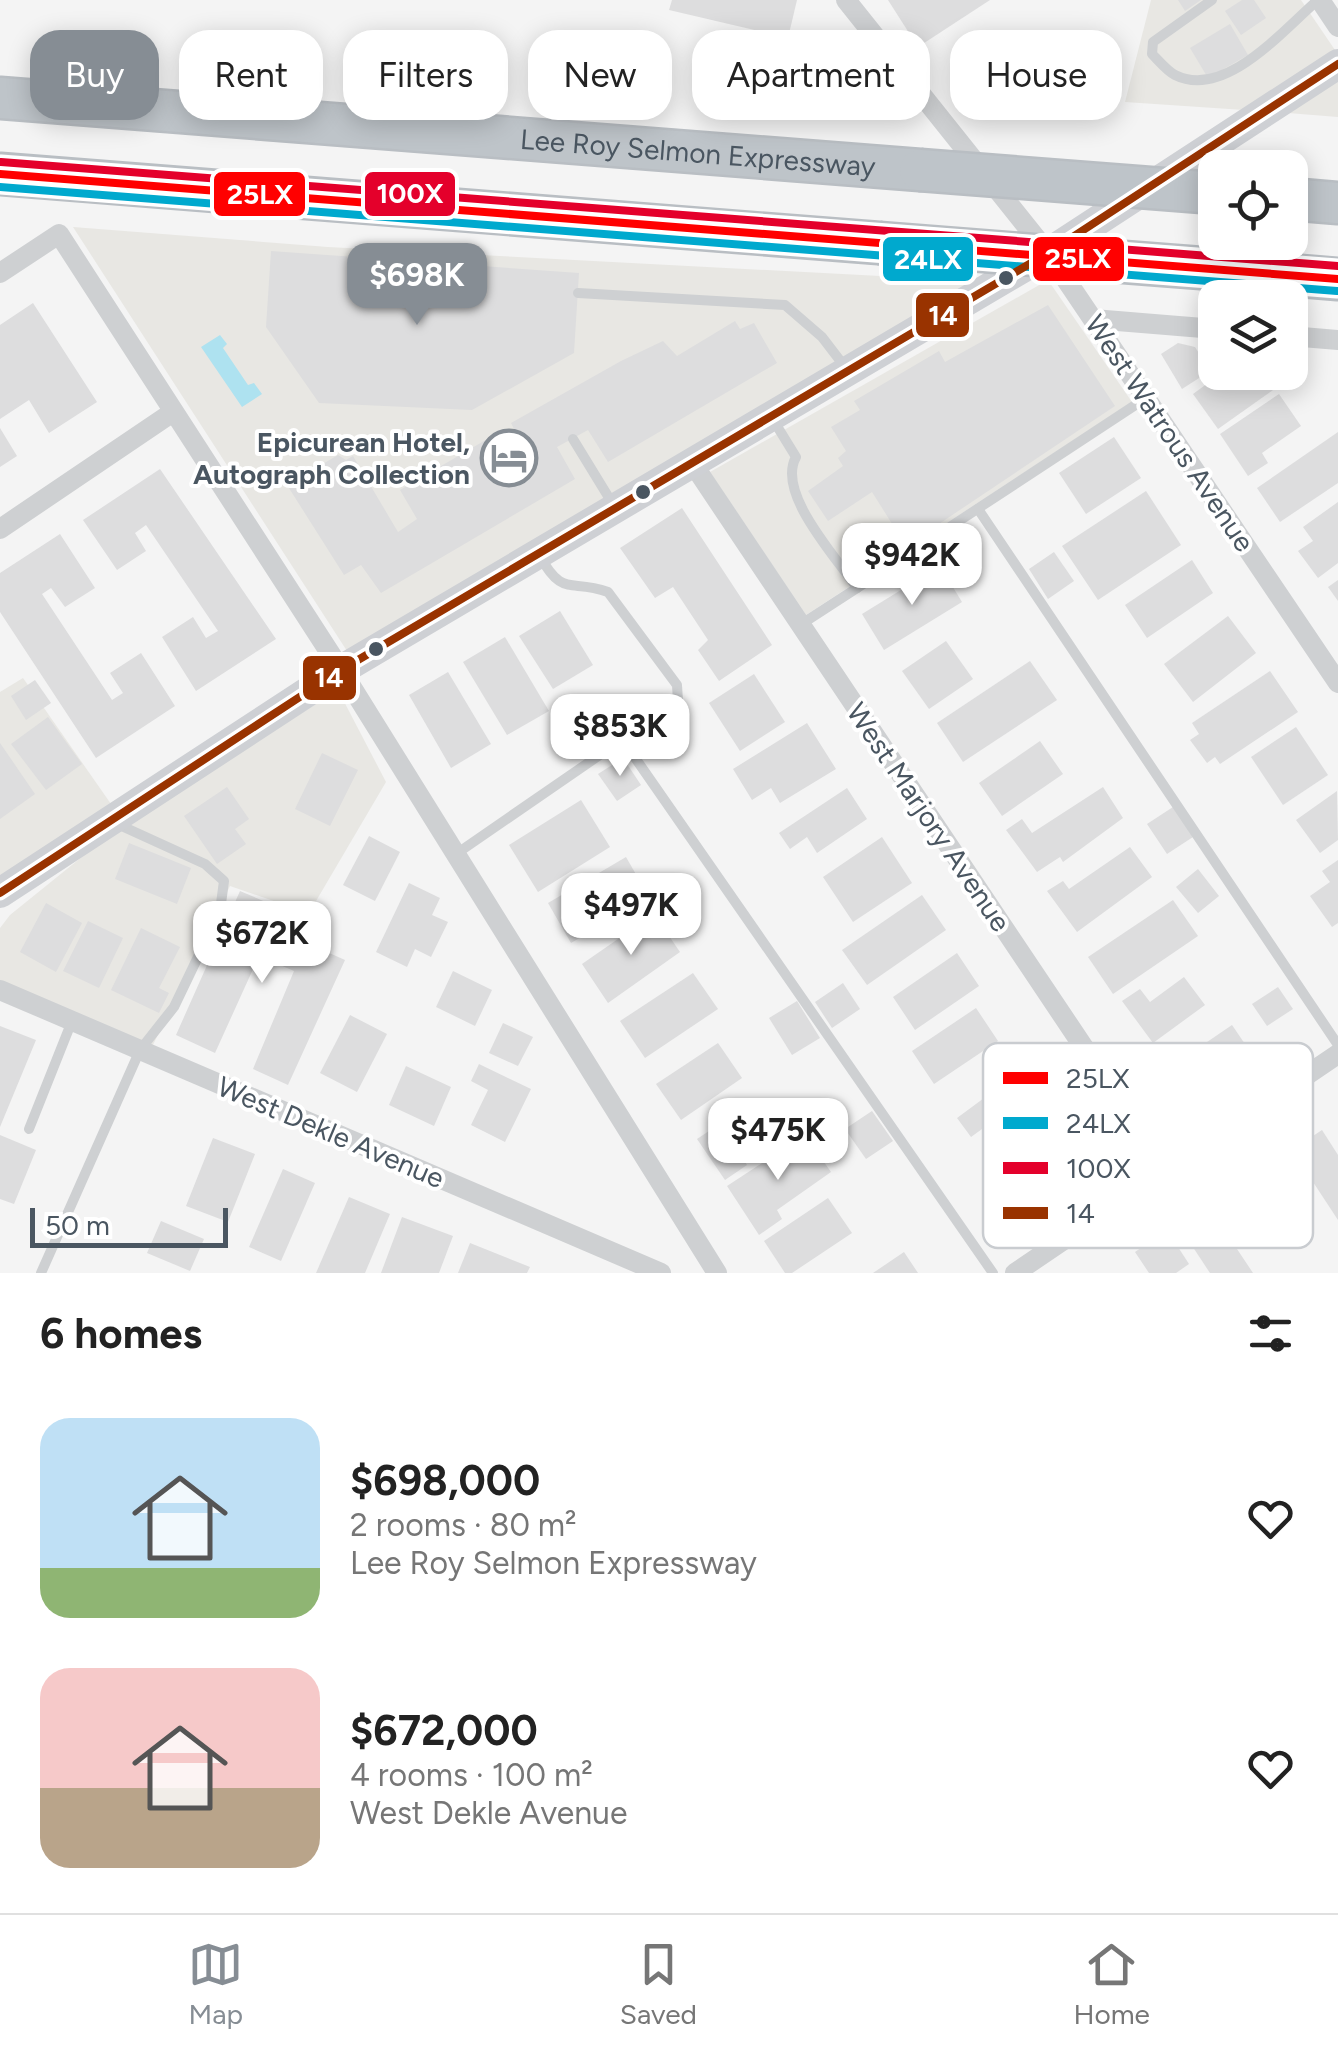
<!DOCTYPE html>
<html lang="en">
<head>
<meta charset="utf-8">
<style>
	body { margin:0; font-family:Figtree,sans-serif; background:#f2f2f2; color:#222; height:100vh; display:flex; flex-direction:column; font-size:38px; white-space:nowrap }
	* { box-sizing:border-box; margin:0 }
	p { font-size:32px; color:#767676 }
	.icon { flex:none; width:55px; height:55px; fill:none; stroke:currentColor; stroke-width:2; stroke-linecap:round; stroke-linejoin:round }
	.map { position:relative; height:1273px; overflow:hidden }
	.drawer { display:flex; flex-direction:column; background:#fff; flex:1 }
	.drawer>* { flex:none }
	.banner { position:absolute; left:30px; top:30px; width:1280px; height:90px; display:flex; gap:20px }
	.tools { position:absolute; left:1198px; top:150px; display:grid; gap:20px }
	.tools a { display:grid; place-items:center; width:110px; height:110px; border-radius:20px; background:#fff; box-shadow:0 5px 25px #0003; font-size:50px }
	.scale { position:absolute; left:30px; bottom:25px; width:198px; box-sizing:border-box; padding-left:10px; border:5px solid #4a5661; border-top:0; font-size:28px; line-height:35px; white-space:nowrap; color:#4a5661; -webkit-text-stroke:8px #fff; paint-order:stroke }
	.price { position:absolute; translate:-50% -85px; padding:0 22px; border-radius:20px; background:#fff; color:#222; font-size:32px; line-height:65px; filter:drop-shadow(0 2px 5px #0008) }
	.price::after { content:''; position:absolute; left:50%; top:60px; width:30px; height:22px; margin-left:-15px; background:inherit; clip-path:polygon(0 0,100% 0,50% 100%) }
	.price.current { background:#868d94; color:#fff }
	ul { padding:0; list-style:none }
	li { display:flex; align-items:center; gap:30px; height:250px; padding:0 40px }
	li span { display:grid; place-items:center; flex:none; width:280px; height:200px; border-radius:30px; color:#555 }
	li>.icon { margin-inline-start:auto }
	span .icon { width:120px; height:120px; fill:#fffc; stroke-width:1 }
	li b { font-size:42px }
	h2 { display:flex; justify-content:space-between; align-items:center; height:120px; padding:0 40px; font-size:42px }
	.chip { padding:0 35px; border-radius:30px; background:#fff; box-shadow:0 5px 25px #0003; font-size:35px; line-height:90px }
	.chip.current { background:#868d94; color:#fff }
	.dock { display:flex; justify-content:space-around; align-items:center; height:140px; border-top:2px solid #e0e0e0; background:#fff; font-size:28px; color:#767676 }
	.dock a { display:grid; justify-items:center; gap:5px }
	.dock .current { color:#868d94 }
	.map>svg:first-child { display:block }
	.commercial { fill:#e8e7e3 }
	.water { fill:#aee2f0 }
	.building { fill:#ddddde }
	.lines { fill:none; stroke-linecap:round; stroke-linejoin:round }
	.highway-casing { stroke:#b9bec3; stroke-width:45 }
	.lane { stroke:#ced0d2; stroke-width:10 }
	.street { stroke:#ced0d2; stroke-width:20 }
	.secondary { stroke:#ced0d4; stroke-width:30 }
	.highway { stroke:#bec4c9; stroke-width:40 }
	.highway-bridge-casing { stroke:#b9bec3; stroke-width:45; stroke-linecap:butt }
	.highway-bridge { stroke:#bec4c9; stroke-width:40 }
	.bus-1-casing { stroke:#fff; stroke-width:15 }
	.bus-2-casing { stroke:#fff; stroke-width:15 }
	.bus-3-casing { stroke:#fff; stroke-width:15 }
	.bus-4-casing { stroke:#fff; stroke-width:15 }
	.bus-1 { stroke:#f00; stroke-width:8 }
	.bus-2 { stroke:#00a9ce; stroke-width:8 }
	.bus-3 { stroke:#e4002b; stroke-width:8 }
	.bus-4 { stroke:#930; stroke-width:8 }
	.bus-dot { fill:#4a5661; stroke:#fff; stroke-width:4 }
	.labels { text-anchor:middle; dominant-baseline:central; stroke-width:8; stroke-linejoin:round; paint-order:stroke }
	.street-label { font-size:28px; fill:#4a5661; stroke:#fff }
	.poi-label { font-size:28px; font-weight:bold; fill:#4a5661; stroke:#fff; text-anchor:end }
	.key { fill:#fff; stroke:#c9ccd0; stroke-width:2.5 }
	.key-label { font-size:28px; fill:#4a5661 }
	.line-badge { stroke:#fff; stroke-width:4 }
	.badge-label { font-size:28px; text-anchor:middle; font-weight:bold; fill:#fff }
</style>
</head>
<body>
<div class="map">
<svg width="1338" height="1273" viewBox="0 0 1338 1273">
	<rect width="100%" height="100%" fill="#f4f4f4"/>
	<!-- commercial -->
	<g class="commercial">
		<polygon points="1151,0 1301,0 1335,50 1244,110 1125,102"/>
		<polygon points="1338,80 1338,117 1288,113"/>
		<polygon points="73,227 328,247 975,281 347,651"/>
		<polygon points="1048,280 1132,402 806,615 710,472"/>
		<polygon points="23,678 111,804 0,877 0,692"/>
		<polygon points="338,690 386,782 309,913 230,886 152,1047 0,984 0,928 10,915 109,835"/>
	</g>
	<!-- water -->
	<polygon class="water" points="220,335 227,344 223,348 248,385 254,383 262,394 242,407 201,347"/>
	<!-- building -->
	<g class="building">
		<polygon points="672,0 797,0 788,38 669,10"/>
		<polygon points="888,0 990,0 918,47"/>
		<polygon points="1178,0 1201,0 1185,11"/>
		<polygon points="1242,0 1254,0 1266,18 1241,35 1225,11"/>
		<polygon points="1230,24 1248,55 1208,78 1190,48"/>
		<polygon points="271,251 579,273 574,353 472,410 319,403 266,327"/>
		<polygon points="33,303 97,402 49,433 29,400 0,419 0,325"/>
		<polygon points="1048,305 1115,406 906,546 872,492 828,521 808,491 843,466 838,458 846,451 831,427 860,410 854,401 939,351 945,362"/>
		<polygon points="735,321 740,329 754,323 777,363 608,462 588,430 557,447 575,479 381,593 361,565 344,575 287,485 338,455 346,460 353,456 398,532 417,519 400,490 489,438 493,442 514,429 511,423 621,361 663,341 677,356"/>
		<polygon points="1178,343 1195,347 1210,371 1182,389 1161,354"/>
		<polygon points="1223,372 1261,372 1273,390 1218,429 1193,394"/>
		<polygon points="1279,394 1301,426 1262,453 1268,463 1248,476 1220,434"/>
		<polygon points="0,428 17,456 0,467"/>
		<polygon points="1338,432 1338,483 1280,522 1257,488"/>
		<polygon points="1114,437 1141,478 1086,514 1059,473"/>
		<polygon points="160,469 276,639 196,691 162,637 193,617 206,638 218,631 146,525 135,533 146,551 117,570 83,520"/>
		<polygon points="1146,491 1181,545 1098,600 1062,546"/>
		<polygon points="1338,502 1338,563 1318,578 1298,551 1313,541 1303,527"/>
		<polygon points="682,508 772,645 719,681 698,650 708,640 673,587 655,598 620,548"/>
		<polygon points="60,534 95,588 65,607 51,588 42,594 112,700 123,693 110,673 141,653 175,706 96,758 0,612 0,573"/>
		<polygon points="1054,552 1074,581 1048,599 1029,569"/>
		<polygon points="1192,560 1213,593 1147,638 1125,605"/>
		<polygon points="940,566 962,602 884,650 862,614"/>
		<polygon points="1338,580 1338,601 1328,587"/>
		<polygon points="560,611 593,665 553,689 519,636"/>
		<polygon points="1228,616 1256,653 1193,702 1164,664"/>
		<polygon points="505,637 549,711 507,735 463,662"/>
		<polygon points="946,641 973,679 929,709 902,671"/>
		<polygon points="1030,661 1057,700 963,762 937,723"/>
		<polygon points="1270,671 1298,712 1220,764 1215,757 1207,763 1190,740 1199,734 1192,723"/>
		<polygon points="448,672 491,744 451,768 409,695"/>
		<polygon points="754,674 785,722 740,751 709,703"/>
		<polygon points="35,680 51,703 26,720 11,696"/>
		<polygon points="48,717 82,764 46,790 11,744"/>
		<polygon points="807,723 836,769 780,803 771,788 752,800 733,769"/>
		<polygon points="1296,727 1328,775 1283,805 1251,757"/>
		<polygon points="1040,741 1063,774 1002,816 979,783"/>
		<polygon points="0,743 35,794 0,819"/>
		<polygon points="322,753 358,770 330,826 295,809"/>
		<polygon points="623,758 641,785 617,801 598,774"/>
		<polygon points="227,787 249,819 235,829 246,844 217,864 184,816"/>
		<polygon points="1103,787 1123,818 1063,862 1060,857 1037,872 1006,830 1022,819 1032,833"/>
		<polygon points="847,788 867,819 817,853 807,837 790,849 779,833"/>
		<polygon points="1337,791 1338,840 1320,853 1296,820"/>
		<polygon points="581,800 610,847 538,892 509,845"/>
		<polygon points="1173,807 1193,837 1167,854 1147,824"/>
		<polygon points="369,836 400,852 375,901 343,885"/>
		<polygon points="882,837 912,883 853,922 823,877"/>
		<polygon points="129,843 191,868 177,904 115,879"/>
		<polygon points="1130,847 1152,877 1077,932 1047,891 1063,881 1069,889"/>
		<polygon points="626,857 649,897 571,943 548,903"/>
		<polygon points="1338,860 1338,923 1332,927 1310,896 1330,882 1322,871"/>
		<polygon points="1198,869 1219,896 1198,913 1176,887"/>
		<polygon points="409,883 440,898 432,915 448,922 431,957 415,949 407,967 376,952"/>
		<polygon points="240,891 282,909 273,928 345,960 288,1085 253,1069 294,971 259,956 215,1053 176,1035"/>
		<polygon points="922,895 946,930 867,985 842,950"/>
		<polygon points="1173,900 1198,936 1113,994 1088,957"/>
		<polygon points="46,903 82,923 56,972 20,952"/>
		<polygon points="654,914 680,952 608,1003 582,964"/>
		<polygon points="88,921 123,938 99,988 63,971"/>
		<polygon points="141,928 180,947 159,988 169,993 159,1013 111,990"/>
		<polygon points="957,953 979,986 915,1030 893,997"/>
		<polygon points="453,971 492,990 475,1026 436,1007"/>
		<polygon points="693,973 718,1009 645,1058 620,1021"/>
		<polygon points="1184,977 1205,1005 1153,1043 1122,1001 1140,989 1150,1002"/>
		<polygon points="843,983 860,1009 832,1028 815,1002"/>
		<polygon points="1278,987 1293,1009 1267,1026 1252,1004"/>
		<polygon points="797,1001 820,1038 792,1055 769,1018"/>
		<polygon points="976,1008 998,1041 934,1084 912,1051"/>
		<polygon points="350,1015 387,1034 357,1092 320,1073"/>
		<polygon points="503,1023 533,1037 518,1066 489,1053"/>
		<polygon points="1232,1025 1260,1066 1198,1109 1169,1068"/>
		<polygon points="0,1026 36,1040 0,1127"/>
		<polygon points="718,1043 742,1078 681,1120 656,1084"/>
		<polygon points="479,1064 531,1089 505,1142 471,1125 488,1090 471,1081"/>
		<polygon points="1029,1065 1057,1103 1014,1135 1000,1116 971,1137 957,1118"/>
		<polygon points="406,1066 451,1087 434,1126 389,1105"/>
		<polygon points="757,1099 779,1131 742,1156 747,1165 725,1180 697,1139"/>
		<polygon points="872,1111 893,1141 866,1159 845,1129"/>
		<polygon points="1322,1130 1338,1155 1338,1220 1292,1150"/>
		<polygon points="0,1135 36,1150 14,1204 0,1199"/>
		<polygon points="805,1135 831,1172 777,1210 782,1219 759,1235 727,1186"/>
		<polygon points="213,1138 255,1154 228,1222 186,1206"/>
		<polygon points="283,1169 315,1183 281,1261 249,1247"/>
		<polygon points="349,1197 390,1214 365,1273 316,1273"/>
		<polygon points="828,1198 852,1233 792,1273 785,1273 764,1241"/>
		<polygon points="1207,1204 1253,1273 1210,1273 1177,1223"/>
		<polygon points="402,1217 453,1236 439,1273 381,1273"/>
		<polygon points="161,1221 204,1239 190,1271 147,1253"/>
		<polygon points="1167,1230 1189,1264 1176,1273 1149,1273 1135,1252"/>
		<polygon points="470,1243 530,1267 527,1273 458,1273"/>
		<polygon points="904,1252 918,1273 873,1273"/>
	</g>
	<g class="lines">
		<!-- highway casing -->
		<g class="highway-casing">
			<g id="highway">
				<path id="s1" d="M 0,98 L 920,170"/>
				<polyline points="0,174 879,243"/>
				<polyline points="1290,199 1338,203"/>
				<polyline points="1227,270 1338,279"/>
			</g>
		</g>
		<!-- lane -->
		<g class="lane">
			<path d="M 1212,0 L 1153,42 L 1152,54 C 1159,61 1167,71 1175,75 C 1225,100 1283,30 1318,0"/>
			<polyline points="578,293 785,305 822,337 845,367"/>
			<path d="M 772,418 L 796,457 C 776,493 836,557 857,588 L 800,625"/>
			<polyline points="573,439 614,506"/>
			<polyline points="978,509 1338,1045"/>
			<polyline points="857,588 1146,398"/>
			<polyline points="622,739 993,1273"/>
			<path d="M 456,854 L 678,701 L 677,685 L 608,592 C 569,578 564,599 539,555"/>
			<polyline points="29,1129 72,1021"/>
			<polyline points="41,1273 140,1050 174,1007 220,911 224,881 205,864 115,823"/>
		</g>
		<!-- street -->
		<g class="street">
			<polyline points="846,0 1048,253 1338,683"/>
			<polyline points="1320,0 1338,27"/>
			<polyline points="0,273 59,234 341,670 717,1273"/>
			<polyline points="1093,319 1215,329"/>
			<polyline points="1290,336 1338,340"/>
			<polyline points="693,464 1166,1170"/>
			<polyline points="0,529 173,412"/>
			<polyline points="0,990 661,1273"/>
			<polyline points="1015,1273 1338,1054"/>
		</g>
		<!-- secondary -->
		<polyline class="secondary" points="0,893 341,670 1048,253 1338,64"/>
		<!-- highway -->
		<use href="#highway" class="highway"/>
		<!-- highway-bridge casing -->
		<g class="highway-bridge-casing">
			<g id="highway-bridge">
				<polyline points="920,170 1215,193"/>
				<polyline points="879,243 1227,270"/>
			</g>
		</g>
		<!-- highway-bridge -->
		<use href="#highway-bridge" class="highway-bridge"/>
		<!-- bus-1 casing -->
		<g class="bus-1-casing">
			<polyline id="bus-1" points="0,174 1338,279"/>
		</g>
		<!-- bus-2 casing -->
		<g class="bus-2-casing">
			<polyline id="bus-2" points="0,187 1337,291"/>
		</g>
		<!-- bus-3 casing -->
		<g class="bus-3-casing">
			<polyline id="bus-3" points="1,162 1338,266"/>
		</g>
		<!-- bus-4 casing -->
		<g class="bus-4-casing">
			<polyline id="bus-4" points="0,893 341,670 1048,253 1338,64"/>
		</g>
		<!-- bus-1 -->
		<use href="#bus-1" class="bus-1"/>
		<!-- bus-2 -->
		<use href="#bus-2" class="bus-2"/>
		<!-- bus-3 -->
		<use href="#bus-3" class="bus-3"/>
		<!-- bus-4 -->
		<use href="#bus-4" class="bus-4"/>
	</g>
	<!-- icons -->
	<defs>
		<g id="hotel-ring" transform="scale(2.875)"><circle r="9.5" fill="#fff" stroke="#868d94" stroke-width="1.5"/><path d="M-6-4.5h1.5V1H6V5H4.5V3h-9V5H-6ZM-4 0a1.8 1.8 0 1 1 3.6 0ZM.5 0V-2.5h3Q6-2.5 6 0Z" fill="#868d94"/></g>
	</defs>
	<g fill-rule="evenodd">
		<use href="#hotel-ring" x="509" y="458"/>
	</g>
	<!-- markers -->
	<g class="bus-dot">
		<circle cx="1006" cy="278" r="9"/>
		<circle cx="643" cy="492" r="9"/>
		<circle cx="376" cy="649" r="9"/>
	</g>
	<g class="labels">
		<!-- street labels -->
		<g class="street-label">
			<text stroke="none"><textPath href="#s1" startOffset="700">Lee Roy Selmon Expressway</textPath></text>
			<text transform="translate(1170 433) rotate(56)">West Watrous Avenue</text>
			<text transform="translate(929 817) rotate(56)">West Marjory Avenue</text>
			<text transform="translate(331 1132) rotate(23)">West Dekle Avenue</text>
		</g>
		<!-- poi labels -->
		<g class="poi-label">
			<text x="470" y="442">Epicurean Hotel,<tspan x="470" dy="32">Autograph Collection</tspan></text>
		</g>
	</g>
	<!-- legend -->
	<rect x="983" y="1043" width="330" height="205" rx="15" class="key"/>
	<rect x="1003" y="1072" width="45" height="12" fill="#f00"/>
	<rect x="1003" y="1117" width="45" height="12" fill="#00a9ce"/>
	<rect x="1003" y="1162" width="45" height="12" fill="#e4002b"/>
	<rect x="1003" y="1207" width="45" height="12" fill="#930"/>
	<g class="key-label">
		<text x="1066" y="1088">25LX</text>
		<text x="1066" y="1133">24LX</text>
		<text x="1066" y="1178">100X</text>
		<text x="1066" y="1223">14</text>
	</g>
	<g class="line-badge">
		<rect x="363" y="170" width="94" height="48" rx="10" fill="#e4002b"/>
		<rect x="212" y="170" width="95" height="48" rx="10" fill="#f00"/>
		<rect x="1031" y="235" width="95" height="48" rx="10" fill="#f00"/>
		<rect x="881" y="235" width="94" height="48" rx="10" fill="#00a9ce"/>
		<rect x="914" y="291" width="57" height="48" rx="10" fill="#930"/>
		<rect x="301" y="654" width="57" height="48" rx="10" fill="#930"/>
	</g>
	<g class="badge-label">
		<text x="410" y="203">100X</text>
		<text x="260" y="204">25LX</text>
		<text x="1078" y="268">25LX</text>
		<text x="928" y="269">24LX</text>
		<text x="943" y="325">14</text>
		<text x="329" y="687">14</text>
	</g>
</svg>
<div class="tools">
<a><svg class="icon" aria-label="locate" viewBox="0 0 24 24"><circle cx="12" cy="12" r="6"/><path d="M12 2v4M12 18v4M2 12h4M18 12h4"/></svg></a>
<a><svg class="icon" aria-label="layers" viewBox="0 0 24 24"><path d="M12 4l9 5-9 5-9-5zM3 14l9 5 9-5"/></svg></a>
</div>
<div class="scale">50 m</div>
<b class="price current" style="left:417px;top:328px">$698K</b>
<b class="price" style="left:912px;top:608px">$942K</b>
<b class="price" style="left:620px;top:779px">$853K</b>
<b class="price" style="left:631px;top:958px">$497K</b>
<b class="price" style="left:262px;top:986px">$672K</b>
<b class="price" style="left:778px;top:1183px">$475K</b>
<div class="banner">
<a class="chip current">Buy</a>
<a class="chip">Rent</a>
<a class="chip">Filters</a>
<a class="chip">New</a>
<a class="chip">Apartment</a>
<a class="chip">House</a>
</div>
</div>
<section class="drawer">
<h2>6 homes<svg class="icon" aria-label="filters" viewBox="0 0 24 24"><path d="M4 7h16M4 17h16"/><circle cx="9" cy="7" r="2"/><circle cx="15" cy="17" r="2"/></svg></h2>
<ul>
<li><span style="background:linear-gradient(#bfe0f5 75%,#8fb573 0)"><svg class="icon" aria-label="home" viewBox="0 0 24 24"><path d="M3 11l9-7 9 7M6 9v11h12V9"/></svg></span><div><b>$698,000</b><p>2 rooms · 80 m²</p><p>Lee Roy Selmon Expressway</p></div><svg class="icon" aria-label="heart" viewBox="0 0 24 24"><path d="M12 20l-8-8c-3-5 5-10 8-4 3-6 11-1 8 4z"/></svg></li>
<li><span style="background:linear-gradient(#f6c9c9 60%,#b9a48a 0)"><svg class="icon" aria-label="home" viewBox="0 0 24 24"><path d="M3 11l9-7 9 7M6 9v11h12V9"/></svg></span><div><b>$672,000</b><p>4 rooms · 100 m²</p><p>West Dekle Avenue</p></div><svg class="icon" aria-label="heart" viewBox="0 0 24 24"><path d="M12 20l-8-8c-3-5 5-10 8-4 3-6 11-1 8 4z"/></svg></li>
</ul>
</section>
<nav class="dock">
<a class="current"><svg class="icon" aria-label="map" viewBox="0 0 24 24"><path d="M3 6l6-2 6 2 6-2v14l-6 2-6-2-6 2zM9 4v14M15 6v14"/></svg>Map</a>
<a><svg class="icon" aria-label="saved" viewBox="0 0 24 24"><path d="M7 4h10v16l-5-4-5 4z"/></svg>Saved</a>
<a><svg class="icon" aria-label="home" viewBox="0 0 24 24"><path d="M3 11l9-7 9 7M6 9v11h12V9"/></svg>Home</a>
</nav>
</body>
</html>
